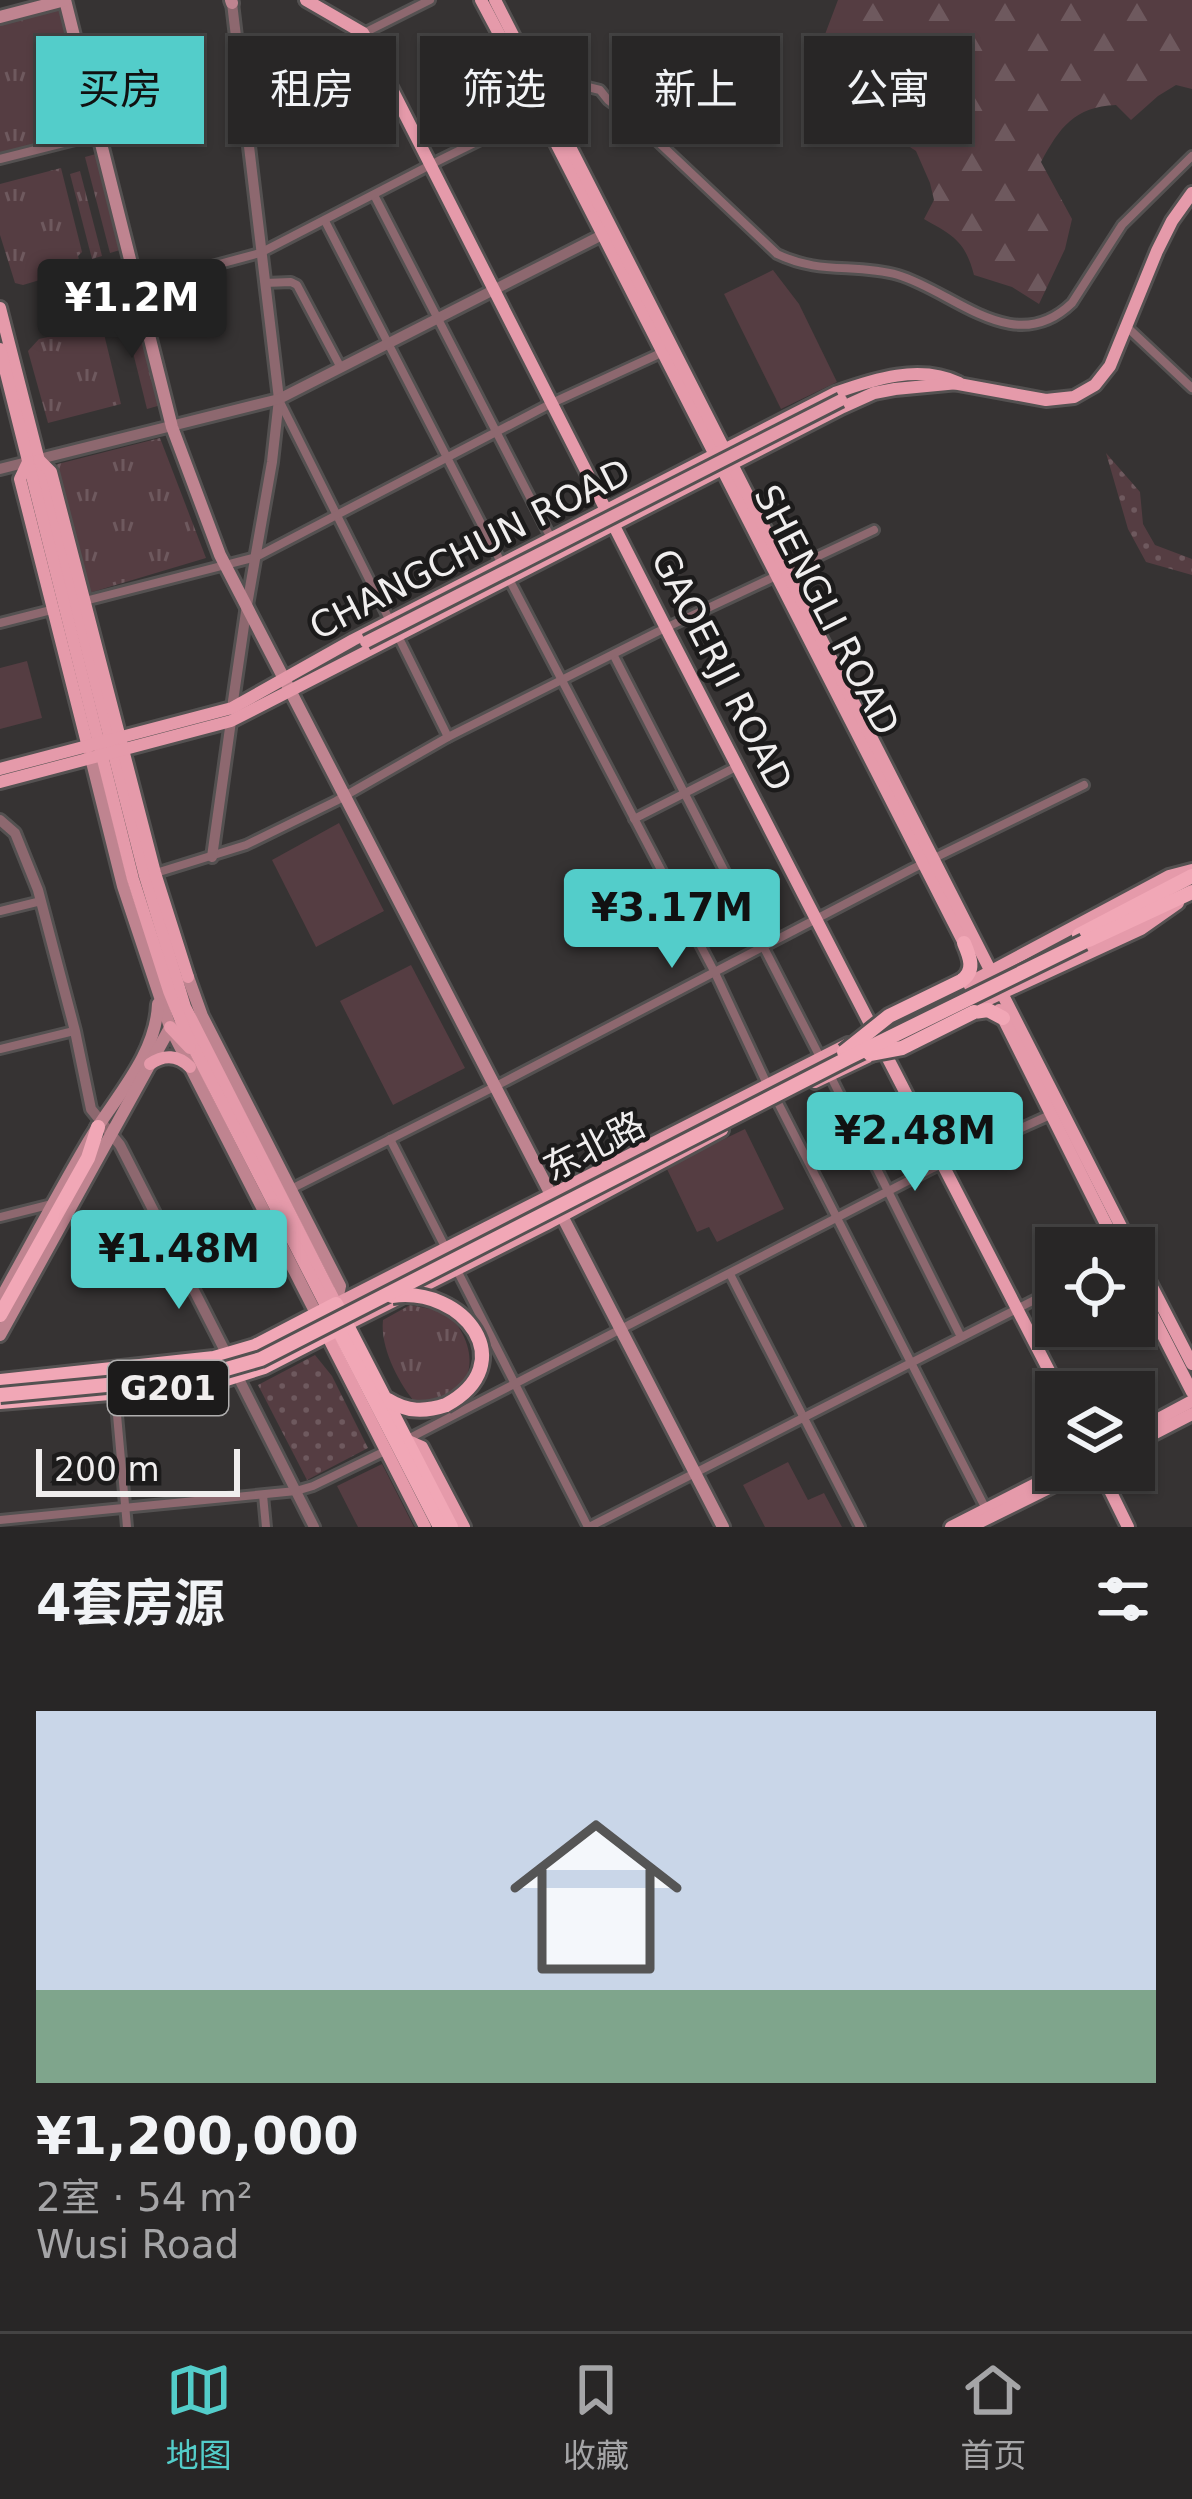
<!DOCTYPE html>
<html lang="zh">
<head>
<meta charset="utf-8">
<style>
	body { margin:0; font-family:"DejaVu Sans","Noto Sans SC",sans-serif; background:#343232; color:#f1f3f6; height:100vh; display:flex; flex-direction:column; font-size:45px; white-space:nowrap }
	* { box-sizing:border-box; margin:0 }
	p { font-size:39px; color:#a5a5a7 }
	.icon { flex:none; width:66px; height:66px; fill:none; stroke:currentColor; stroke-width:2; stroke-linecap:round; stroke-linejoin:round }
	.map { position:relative; height:1527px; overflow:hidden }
	.side { display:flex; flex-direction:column; background:#282626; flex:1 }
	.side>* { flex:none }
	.guide { position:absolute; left:36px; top:36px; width:1122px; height:108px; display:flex; gap:24px }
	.fabs { position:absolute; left:1035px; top:1227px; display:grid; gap:24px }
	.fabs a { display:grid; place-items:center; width:120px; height:120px; border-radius:0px; background:#282626; box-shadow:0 3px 9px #0004,0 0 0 3px #444343; font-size:60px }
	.scale { position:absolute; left:36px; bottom:30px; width:204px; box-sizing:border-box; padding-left:12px; border:6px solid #f0eeee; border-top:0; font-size:33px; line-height:42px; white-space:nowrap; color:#f0eeee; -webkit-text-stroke:9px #1c1b1b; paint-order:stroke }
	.price { position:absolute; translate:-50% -102px; padding:0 27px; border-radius:12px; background:#53cdca; color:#111; font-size:39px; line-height:78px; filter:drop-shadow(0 3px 6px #0008) }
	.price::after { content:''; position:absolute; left:50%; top:72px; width:36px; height:27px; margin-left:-18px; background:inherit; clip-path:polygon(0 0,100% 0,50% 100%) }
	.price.current { background:#222; color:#fff }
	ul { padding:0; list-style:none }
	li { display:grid; align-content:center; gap:24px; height:636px; padding:0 36px }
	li+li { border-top:3px solid #444343 }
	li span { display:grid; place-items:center; height:372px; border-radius:0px; color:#555 }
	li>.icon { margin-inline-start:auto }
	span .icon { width:216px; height:216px; fill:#fffc; stroke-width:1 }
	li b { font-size:51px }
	h2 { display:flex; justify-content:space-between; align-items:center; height:144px; padding:0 36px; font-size:51px }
	.pill { padding:0 42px; border-radius:0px; background:#282626; box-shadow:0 3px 9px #0004,0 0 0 3px #444343; font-size:42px; line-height:108px }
	.pill.current { background:#53cdca; color:#111 }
	.tabs { display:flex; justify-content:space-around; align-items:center; height:168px; border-top:3px solid #444343; background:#282626; font-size:33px; color:#a5a5a7 }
	.tabs a { display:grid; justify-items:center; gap:6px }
	.tabs .current { color:#53cdca }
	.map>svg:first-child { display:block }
	.grass { fill:url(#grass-tufts) }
	.forest { fill:url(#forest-firs) }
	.park { fill:url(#park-dots) }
	.pitch { fill:#553d42 }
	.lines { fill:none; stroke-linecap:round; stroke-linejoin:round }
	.minor-casing { stroke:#545151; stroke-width:14 }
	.tertiary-casing { stroke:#545151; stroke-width:16 }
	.secondary-casing { stroke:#545151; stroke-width:18 }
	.primary-casing { stroke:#545151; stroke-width:18 }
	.trunk-casing { stroke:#545151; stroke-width:20 }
	.minor { stroke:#8d686f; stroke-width:8 }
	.tertiary { stroke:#8d686f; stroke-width:10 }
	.secondary { stroke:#bf8490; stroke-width:12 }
	.primary { stroke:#e59aaa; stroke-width:12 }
	.trunk { stroke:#f1a7b6; stroke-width:14 }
	.primary-bridge-casing { stroke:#545151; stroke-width:18; stroke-linecap:butt }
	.trunk-bridge-casing { stroke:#545151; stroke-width:20; stroke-linecap:butt }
	.primary-bridge { stroke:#e59aaa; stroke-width:12 }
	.trunk-bridge { stroke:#f1a7b6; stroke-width:14 }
	.labels { text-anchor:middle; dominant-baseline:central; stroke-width:9; stroke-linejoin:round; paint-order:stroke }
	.shield { fill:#1c1b1b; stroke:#b0afaf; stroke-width:3 }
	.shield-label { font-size:33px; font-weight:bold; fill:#f0eeee }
	.street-label { font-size:36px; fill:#f0eeee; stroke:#1c1b1b }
</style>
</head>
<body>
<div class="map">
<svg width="1192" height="1527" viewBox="0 0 1192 1527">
	<defs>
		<pattern id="grass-tufts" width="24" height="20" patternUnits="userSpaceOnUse" patternTransform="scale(3)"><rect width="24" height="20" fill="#553d42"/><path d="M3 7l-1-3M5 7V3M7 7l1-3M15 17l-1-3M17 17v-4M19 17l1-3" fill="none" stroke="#6e595e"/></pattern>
		<pattern id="forest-firs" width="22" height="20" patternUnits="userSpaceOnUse" patternTransform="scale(3)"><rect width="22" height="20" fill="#553d42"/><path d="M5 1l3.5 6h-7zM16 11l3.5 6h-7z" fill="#6e595e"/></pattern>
		<pattern id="park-dots" width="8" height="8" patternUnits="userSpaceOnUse" patternTransform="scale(3)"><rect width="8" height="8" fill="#553d42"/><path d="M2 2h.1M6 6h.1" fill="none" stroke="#6e595e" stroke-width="1.8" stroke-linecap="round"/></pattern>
	</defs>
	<rect width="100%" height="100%" fill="#363333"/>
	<!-- grass -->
	<g class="grass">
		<polygon points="64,6 95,129 0,154 0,22"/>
		<polygon points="96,154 120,250 110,253 85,157"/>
		<polygon points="61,168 82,252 78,256 80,268 23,285 15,283 0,235 0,184"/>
		<polygon points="80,171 102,256 92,259 70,174"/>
		<polygon points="139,321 161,405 147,409 126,324"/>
		<polygon points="98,326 104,334 121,404 48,423 28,351 39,339"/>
		<polygon points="160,438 206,558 89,593 54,465"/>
		<path d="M 410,1305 L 446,1312 C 486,1351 475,1407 413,1400 C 397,1380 380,1346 383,1320 Z"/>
	</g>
	<!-- forest -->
	<path class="forest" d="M 838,0 L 1192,0 L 1192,89 L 1176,85 L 1158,96 L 1131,120 L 1116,105 C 1074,107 1060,127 1041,162 L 1072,219 L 1065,249 L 1039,304 L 1012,287 L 974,275 C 965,241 954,236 924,219 L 934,200 L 930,183 L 916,151 L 895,137 C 889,92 856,66 824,37 Z"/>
	<!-- park -->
	<g class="park">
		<polygon points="1106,453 1140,492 1143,524 1155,545 1192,559 1192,575 1146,562 1128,529"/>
		<polygon points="315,1355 332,1376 368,1448 307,1480 258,1385"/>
	</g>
	<!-- pitch -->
	<g class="pitch">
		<polygon points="773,270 799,304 837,382 781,409 724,294"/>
		<polygon points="27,661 42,718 0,729 0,668"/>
		<polygon points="339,823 384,911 316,947 272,860"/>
		<polygon points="411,965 465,1068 393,1105 340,1001"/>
		<polygon points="745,1129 784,1209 717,1242 709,1227 697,1232 666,1167"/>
		<polygon points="788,1462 808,1500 824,1493 842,1527 765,1527 743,1485"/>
		<polygon points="382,1464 414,1527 358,1527 337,1486"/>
	</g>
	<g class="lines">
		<!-- minor casing -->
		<g class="minor-casing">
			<g id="minor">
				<polyline points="364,33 430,0"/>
				<polyline points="0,159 99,134"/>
				<polyline points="374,195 551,538"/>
				<polyline points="325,221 503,566"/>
				<polyline points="265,283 291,282 297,285 341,368"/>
				<path d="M 138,286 L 260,253 L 440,160 L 588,87 L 600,90 L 608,100 L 637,122 L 777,254 C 820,275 855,263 898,275 C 955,292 1014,359 1072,303 L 1122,225 L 1192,156"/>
				<polyline points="1127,327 1192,388"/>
				<polyline points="279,400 391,623"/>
				<polyline points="509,579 715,973 767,1084"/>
				<polyline points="81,602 256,557 552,403 661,353"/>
				<polyline points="0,623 55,609"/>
				<polyline points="398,636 448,737"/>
				<polyline points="614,656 820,1057"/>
				<polyline points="634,819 736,767"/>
				<polyline points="156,873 246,845 336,801 448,737 657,632 874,530"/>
				<polyline points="0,911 41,901"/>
				<polyline points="0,1049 74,1031"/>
				<polyline points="830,1075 959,1333"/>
				<polyline points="775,1097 987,1511"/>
				<polyline points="390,1139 588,1527"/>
				<polyline points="289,1190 496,1086 912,869 1084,785"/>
				<polyline points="0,1217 52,1204"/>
				<polyline points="730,1274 860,1527"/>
				<polyline points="113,1370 127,1527"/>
				<polyline points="404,1441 933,1168 1050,1115"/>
				<polyline points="263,1495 266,1527"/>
				<polyline points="0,1520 296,1491 313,1486 385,1451"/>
				<polyline points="589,1527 1056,1289"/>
			</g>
		</g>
		<!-- tertiary casing -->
		<g class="tertiary-casing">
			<g id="tertiary">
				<polyline points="232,3 279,399 272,462 247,605 232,708"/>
				<polyline points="0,469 279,399 602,235"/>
				<polyline points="0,820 15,833 38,890 75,1031 91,1109 120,1145 228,1357"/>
				<polyline points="212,857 231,721"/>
				<polyline points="236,1373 314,1527"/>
			</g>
		</g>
		<!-- secondary casing -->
		<g class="secondary-casing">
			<g id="secondary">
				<polyline points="65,0 172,427 220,555 723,1527"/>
				<polyline points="231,0 232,3"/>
				<polyline points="0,17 65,0"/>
				<polyline points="89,750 123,886 170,1027 321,1323"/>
				<polyline points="188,977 202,1016 340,1286 336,1304"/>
				<path d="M 0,1300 C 29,1248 57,1195 87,1144 C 113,1099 156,1057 158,1004"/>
				<polyline points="0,1335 171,1026"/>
			</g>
		</g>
		<!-- primary casing -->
		<g class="primary-casing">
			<g id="primary">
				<polyline points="306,0 363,33 368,42 671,638 1060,1392"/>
				<polyline points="481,0 533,98 967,949"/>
				<polyline points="495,0 1132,1248"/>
				<polyline points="0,308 145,876 185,1007 336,1304 848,1044"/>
				<polyline points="0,349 133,879 169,991 186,1033 338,1329 545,1225 722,1130"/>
				<polyline points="953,383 1046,400 1074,397 1095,385 1110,366 1157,251 1172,221 1192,193"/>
				<polyline points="39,460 51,472 155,873 188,977"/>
				<polyline points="28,462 20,479 88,747"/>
				<path d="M 0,769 L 232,708 L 353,640 L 835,393 C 874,379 920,364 959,383"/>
				<polyline points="0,782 231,721 843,407 874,393 895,389 958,383"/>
				<polyline points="952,992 1169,876 1192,870"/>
				<polyline points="999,1010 1118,1248"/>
				<polyline points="961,1012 1141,929 1178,903"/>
				<polyline points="170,1027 190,1048"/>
				<path d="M 150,1064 C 164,1054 178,1055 190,1067"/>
				<polyline points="815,1082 926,1029"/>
				<polyline points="1134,1252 1192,1364"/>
				<polyline points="1134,1279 1192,1392"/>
				<polyline points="327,1335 425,1527"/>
				<polyline points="1134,1432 1192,1401"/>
				<polyline points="406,1440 422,1447 464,1527"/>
				<polyline points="1134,1444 1192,1414"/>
				<polyline points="1100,1470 1128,1527"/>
				<polyline points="951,1527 1063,1470"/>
				<polyline points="970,1527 1085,1470"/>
			</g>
		</g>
		<!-- trunk casing -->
		<g class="trunk-casing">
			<g id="trunk">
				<polyline points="1079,935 1192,876"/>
				<polyline points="1089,940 1192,892"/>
				<path d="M 961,981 C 976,971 970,957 964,943"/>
				<polyline points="974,1012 988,1010 1003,1018"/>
				<polyline points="0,1315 88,1158 98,1127"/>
				<polyline points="0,1381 214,1358 255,1346 336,1304 451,1527"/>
				<path d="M 388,1400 C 407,1412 425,1412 446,1405"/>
				<polyline points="0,1402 183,1387 223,1380 264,1367 338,1329 440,1527"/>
			</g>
		</g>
		<!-- minor -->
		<use href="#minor" class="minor"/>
		<!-- tertiary -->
		<use href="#tertiary" class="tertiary"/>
		<!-- secondary -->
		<use href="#secondary" class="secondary"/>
		<!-- primary -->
		<use href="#primary" class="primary"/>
		<!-- trunk -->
		<use href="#trunk" class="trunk"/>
		<!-- primary-bridge casing -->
		<g class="primary-bridge-casing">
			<polyline id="primary-bridge" points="366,642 841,400"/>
		</g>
		<!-- trunk-bridge casing -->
		<g class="trunk-bridge-casing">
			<g id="trunk-bridge">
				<polyline points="844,1052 889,1016 961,981"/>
				<polyline points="870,1054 902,1048 974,1012"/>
				<path d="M 392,1296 C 465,1286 522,1364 446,1405"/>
				<polyline points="0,1395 202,1376 261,1359 848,1058 1084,942"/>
			</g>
		</g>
		<!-- primary-bridge -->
		<use href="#primary-bridge" class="primary-bridge"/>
		<!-- trunk-bridge -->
		<use href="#trunk-bridge" class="trunk-bridge"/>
	</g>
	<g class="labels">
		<!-- shield labels -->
		<rect class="shield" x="108" y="1361" width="120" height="54" rx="9"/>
		<g class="shield-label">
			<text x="168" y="1388">G201</text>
		</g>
		<!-- street labels -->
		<g class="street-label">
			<text transform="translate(470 549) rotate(-27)">CHANGCHUN ROAD</text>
			<text transform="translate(827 610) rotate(63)">SHENGLI ROAD</text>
			<text transform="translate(722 670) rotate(63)">GAOERJI ROAD</text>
			<text transform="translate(594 1146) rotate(-27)">东北路</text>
		</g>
	</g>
</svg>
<div class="fabs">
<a><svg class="icon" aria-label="locate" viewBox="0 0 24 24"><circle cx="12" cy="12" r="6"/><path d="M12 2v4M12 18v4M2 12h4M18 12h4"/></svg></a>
<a><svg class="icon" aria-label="layers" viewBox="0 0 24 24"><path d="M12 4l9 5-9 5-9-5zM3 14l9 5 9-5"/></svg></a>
</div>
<div class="scale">200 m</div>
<b class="price current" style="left:132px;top:361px">¥1.2M</b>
<b class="price" style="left:672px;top:971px">¥3.17M</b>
<b class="price" style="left:915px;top:1194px">¥2.48M</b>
<b class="price" style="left:179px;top:1312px">¥1.48M</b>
<div class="guide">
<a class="pill current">买房</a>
<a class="pill">租房</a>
<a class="pill">筛选</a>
<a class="pill">新上</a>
<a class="pill">公寓</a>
</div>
</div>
<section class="side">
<h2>4套房源<svg class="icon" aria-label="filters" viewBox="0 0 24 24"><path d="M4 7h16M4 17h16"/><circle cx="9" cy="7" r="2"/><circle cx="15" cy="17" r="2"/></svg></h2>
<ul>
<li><span style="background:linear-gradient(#c9d6e8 75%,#7fa58c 0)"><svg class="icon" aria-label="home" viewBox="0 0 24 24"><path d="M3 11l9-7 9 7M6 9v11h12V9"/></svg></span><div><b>¥1,200,000</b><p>2室 · 54 m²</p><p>Wusi Road</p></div></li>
</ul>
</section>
<nav class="tabs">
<a class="current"><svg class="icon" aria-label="map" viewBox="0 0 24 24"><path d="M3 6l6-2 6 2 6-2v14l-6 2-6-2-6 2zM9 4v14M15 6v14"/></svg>地图</a>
<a><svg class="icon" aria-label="saved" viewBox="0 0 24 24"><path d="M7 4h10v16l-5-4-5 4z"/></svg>收藏</a>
<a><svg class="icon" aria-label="home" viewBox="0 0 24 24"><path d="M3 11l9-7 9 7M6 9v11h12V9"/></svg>首页</a>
</nav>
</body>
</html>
